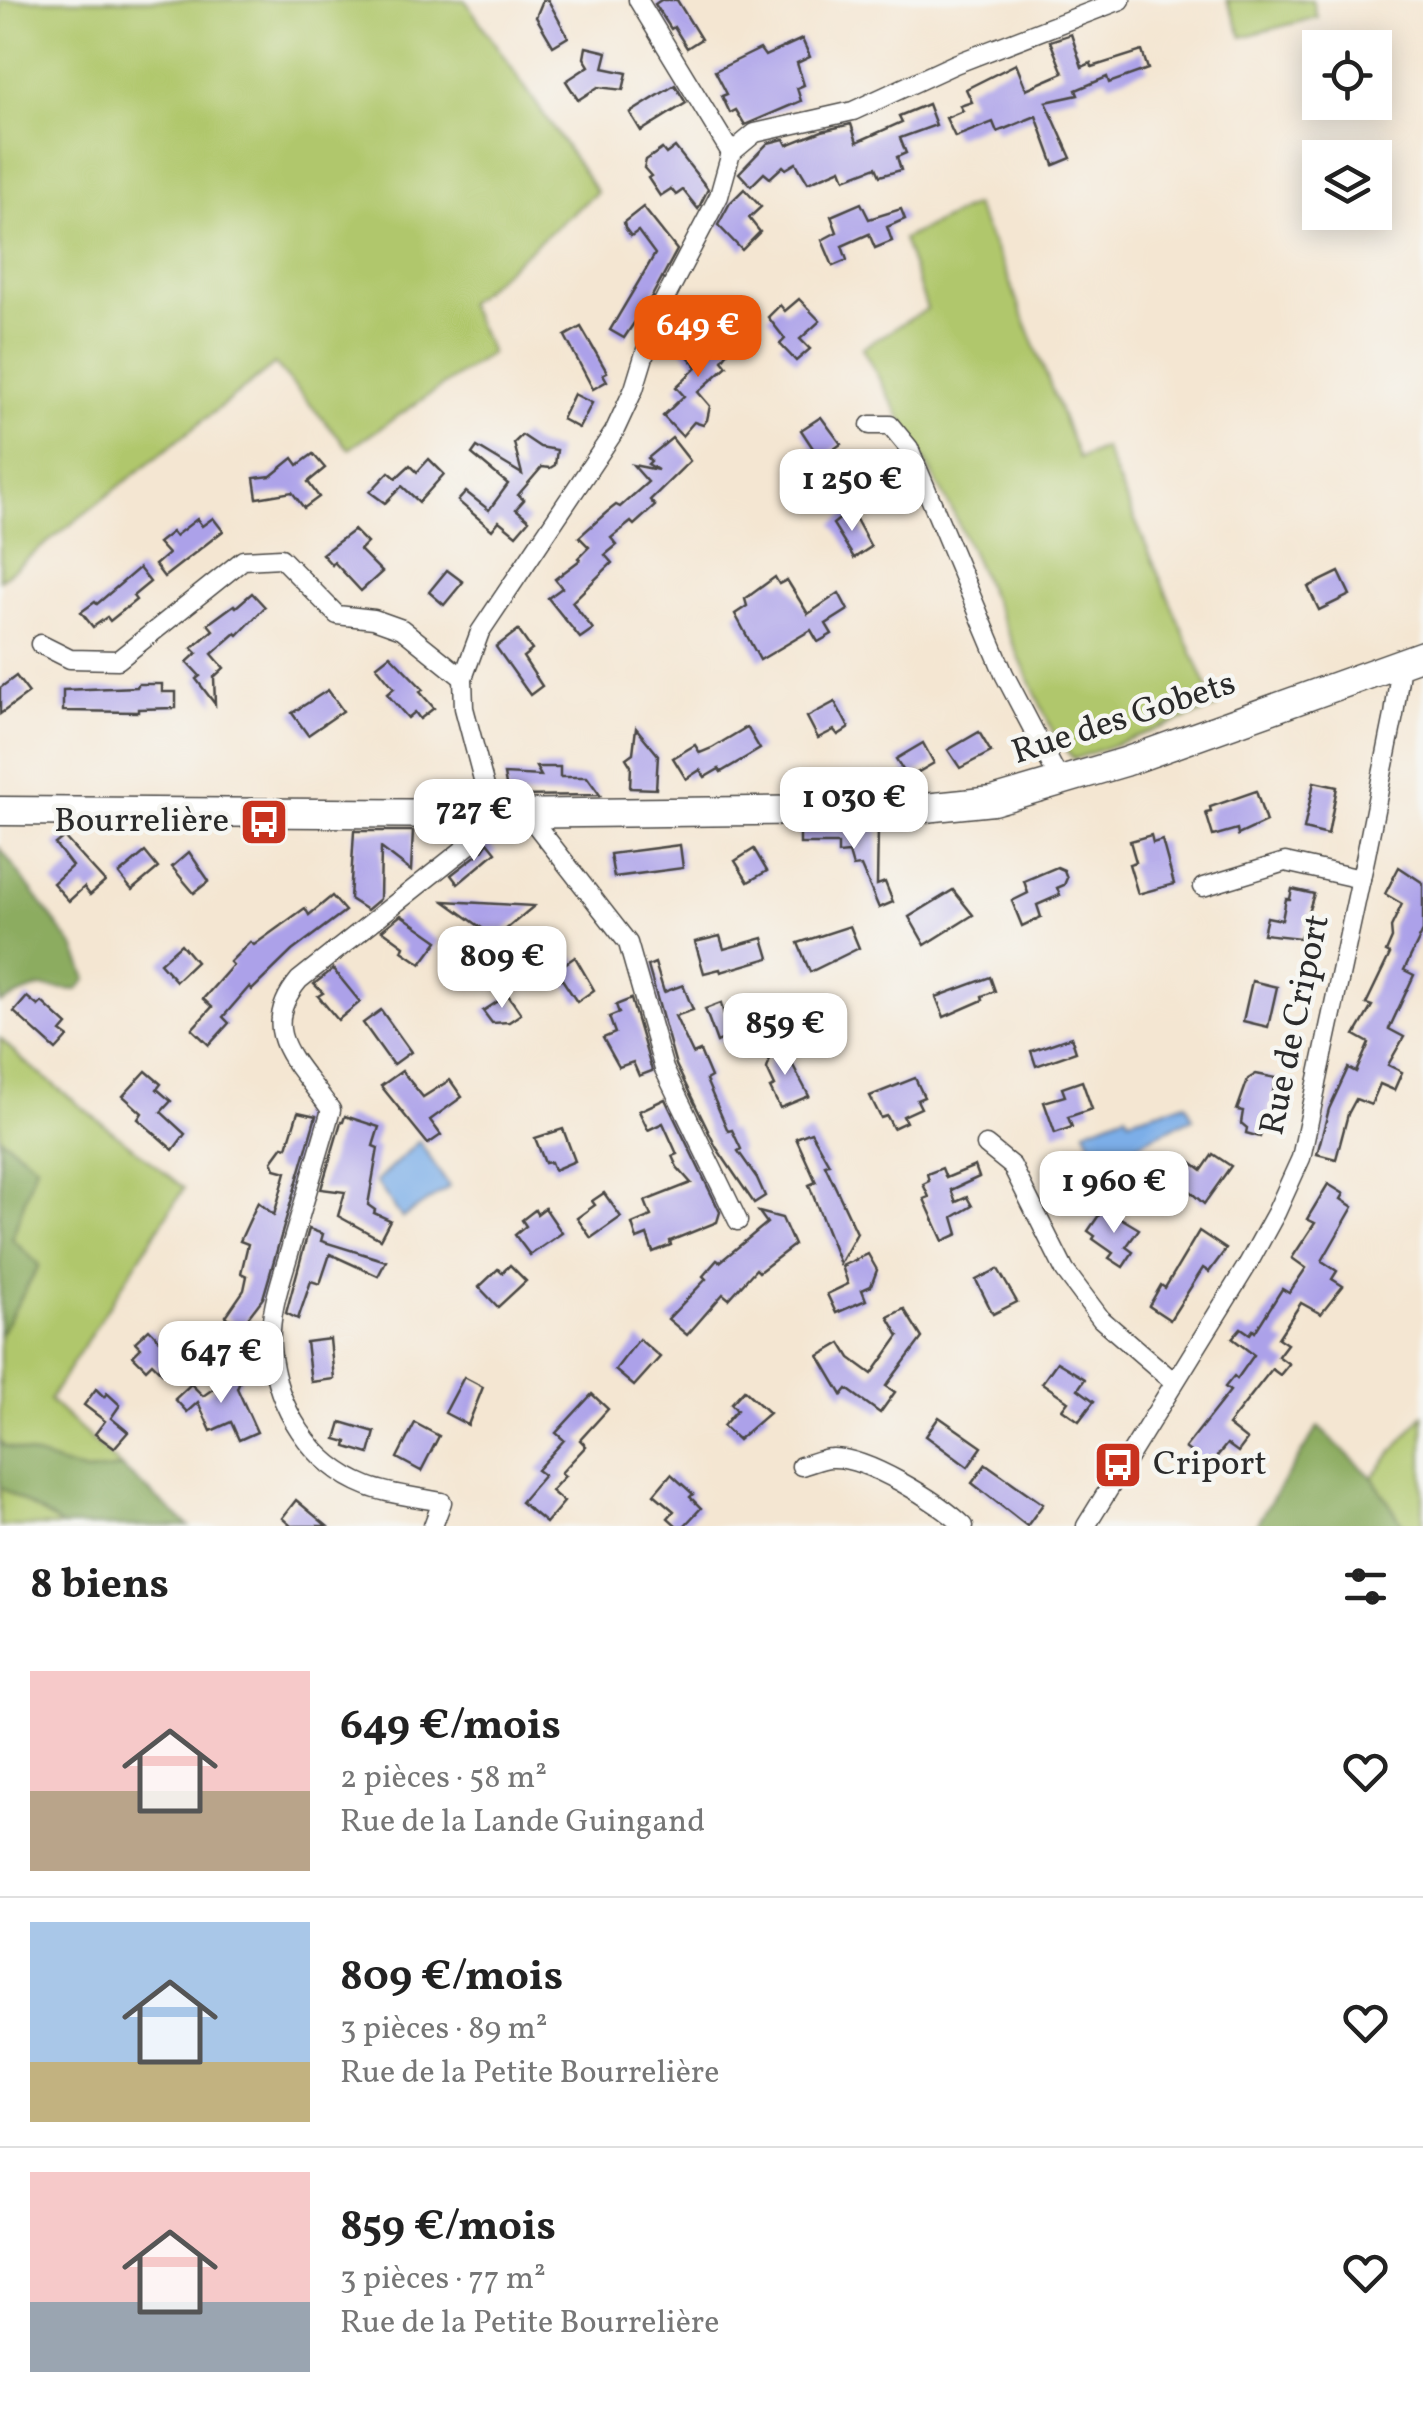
<!DOCTYPE html>
<html lang="fr">
<head>
<meta charset="utf-8">
<style>
	body { margin:0; font-family:Vollkorn,serif; background:#f2f2f2; color:#222; height:100vh; display:flex; flex-direction:column; font-size:38px; white-space:nowrap }
	* { box-sizing:border-box; margin:0 }
	p { font-size:32px; color:#767676 }
	.icon { flex:none; width:55px; height:55px; fill:none; stroke:currentColor; stroke-width:2; stroke-linecap:round; stroke-linejoin:round }
	.map { position:relative; height:1526px; overflow:hidden }
	.side { display:flex; flex-direction:column; background:#fff; flex:1 }
	.side>* { flex:none }
	.tools { position:absolute; left:1302px; top:30px; display:grid; gap:20px }
	.tools a { display:grid; place-items:center; width:90px; height:90px; border-radius:0px; background:#fff; box-shadow:0 5px 25px #0003; font-size:50px }
	.price { position:absolute; translate:-50% -85px; padding:0 22px; border-radius:20px; background:#fff; color:#222; font-size:32px; line-height:65px; filter:drop-shadow(0 2px 5px #0008) }
	.price::after { content:''; position:absolute; left:50%; top:60px; width:30px; height:22px; margin-left:-15px; background:inherit; clip-path:polygon(0 0,100% 0,50% 100%) }
	.price.on { background:#ea580c; color:#fff }
	ul { padding:0; list-style:none }
	li { display:flex; align-items:center; gap:30px; height:250px; padding:0 30px }
	li+li { border-top:2px solid #e0e0e0 }
	li span { display:grid; place-items:center; flex:none; width:280px; height:200px; border-radius:0px; color:#555 }
	li>.icon { margin-inline-start:auto }
	span .icon { width:120px; height:120px; fill:#fffc; stroke-width:1 }
	li b { font-size:42px }
	h2 { display:flex; justify-content:space-between; align-items:center; height:120px; padding:0 30px; font-size:42px }
	.map>svg:first-child { display:block }
	.green { fill:#b0c76c; stroke:#6e794c; stroke-width:2.5 }
	.forest { fill:#8cac60; stroke:#5c6c46; stroke-width:2.5 }
	.water { fill:#7caee8; stroke:#546c8a; stroke-width:2.5 }
	.building { fill:#aca1e9 }
	.lines { fill:none; stroke-linecap:round; stroke-linejoin:round }
	.minor-casing { stroke:#494744; stroke-width:21 }
	.secondary-casing { stroke:#494744; stroke-width:31 }
	.minor { stroke:#fff; stroke-width:18 }
	.secondary { stroke:#fff; stroke-width:28 }
	.labels { text-anchor:middle; dominant-baseline:central; stroke-width:9; stroke-linejoin:round; paint-order:stroke }
	.street-label { font-size:35px; fill:#2b2b2b; stroke:#f6f6f2 }
	.poi-label { font-size:35px; fill:#2b2b2b; stroke:#f6f6f2; text-anchor:end }
</style>
</head>
<body>
<div class="map">
<svg width="1423" height="1526" viewBox="0 0 1423 1526">
	<rect width="100%" height="100%" fill="#f6f6f2"/>
	<filter id="ink" filterUnits="userSpaceOnUse"><feTurbulence type="fractalNoise" baseFrequency=".01" numOctaves="2"/><feDisplacementMap in="SourceGraphic" scale="20" xChannelSelector="R" yChannelSelector="G"/><feConvolveMatrix kernelMatrix="1 2 1 2 8 2 1 2 1" color-interpolation-filters="sRGB"/></filter>
	<filter id="wash" filterUnits="userSpaceOnUse"><feTurbulence type="fractalNoise" baseFrequency=".0048" numOctaves="4" result="noise"/><feDisplacementMap in="SourceGraphic" scale="40" xChannelSelector="R" yChannelSelector="G"/><feGaussianBlur stdDeviation="2.25" result="paint"/><feColorMatrix in="noise" values="0 0 0 0 0 0 0 0 0 0 0 0 0 0 0 0 0 1.4 0 .05"/><feComposite in="paint" operator="in"/></filter>
	<g filter="url(#wash)">
		<rect width="100%" height="100%" fill="#f4e6d2"/>
		<!-- green -->
		<g class="green">
			<polygon points="0,0 465,0 597,192 467,303 491,353 349,449 275,364 0,580"/>
			<polygon points="1227,0 1312,0 1317,17 1242,37"/>
			<polygon points="974,205 1005,270 1079,459 1104,448 1216,708 1074,759 1057,741 953,512 862,348 927,309 903,239"/>
			<polygon points="0,1038 21,1059 184,1188 49,1400 122,1468 86,1472 4,1446 0,1440 0,1335 39,1266 12,1239 36,1165 0,1137"/>
			<polygon points="1423,1415 1423,1526 1404,1526 1372,1477"/>
			<polygon points="0,1487 63,1526 0,1526"/>
		</g>
		<!-- forest -->
		<g class="forest">
			<polygon points="0,848 75,949 87,979 77,990 39,987 0,1003"/>
			<polygon points="0,1137 36,1165 12,1239 39,1265 0,1335"/>
			<polygon points="1318,1427 1372,1477 1404,1526 1255,1526"/>
			<polygon points="0,1441 4,1446 86,1472 122,1468 189,1526 63,1526 0,1487"/>
		</g>
		<!-- water -->
		<g class="water">
			<polygon points="1186,1103 1193,1118 1151,1137 1100,1165 1085,1130 1126,1114 1129,1119"/>
			<polygon points="419,1141 449,1187 402,1218 376,1182"/>
		</g>
		<g id="blocks">
			<!-- building -->
			<g class="building">
				<polygon points="543,0 548,0 568,37 553,46 536,17"/>
				<polygon points="661,0 677,0 701,39 687,48 674,27 671,29 655,4"/>
				<polygon points="1071,34 1082,67 1091,63 1092,67 1142,51 1148,69 1109,83 1107,77 1076,90 1078,95 1046,102 1071,158 1054,165 1036,116 997,132 993,122 955,137 946,118 963,111 960,106 972,102 966,89 1016,64 1026,89 1063,73 1050,41"/>
				<polygon points="802,39 810,57 797,63 804,85 797,88 801,101 745,125 736,110 730,113 722,96 727,94 715,71 760,49 765,56"/>
				<polygon points="586,47 607,52 603,68 627,73 623,90 598,87 578,100 566,81 589,66 584,58"/>
				<polygon points="675,85 686,103 641,131 630,113"/>
				<polygon points="928,104 936,125 900,138 906,153 897,157 901,170 880,176 876,167 845,179 841,169 808,183 796,163 786,169 783,166 770,178 764,173 751,186 739,173 768,143 784,139 787,145 822,131 851,124 857,142 902,122 899,116"/>
				<polygon points="675,147 708,189 698,209 683,190 676,195 671,189 660,196 648,178 651,176 644,168 646,160 662,149 666,154"/>
				<polygon points="744,189 761,207 749,218 760,232 742,250 718,225 730,203"/>
				<polygon points="861,203 869,219 901,209 905,219 887,227 892,241 875,248 869,234 842,246 847,260 833,266 822,240 837,232 831,216"/>
				<polygon points="643,207 677,250 652,296 624,338 610,330 655,254 638,231 631,236 625,228 624,222"/>
				<polygon points="799,299 820,321 800,339 810,349 796,361 780,344 785,339 768,317 780,305 785,311"/>
				<polygon points="581,327 607,372 603,374 607,381 593,389 565,336"/>
				<polygon points="717,328 733,346 722,360 727,366 698,392 710,406 707,420 703,425 694,422 682,436 663,416 684,396 676,387 697,367 680,347 698,332 704,340"/>
				<polygon points="574,394 592,403 579,428 562,419"/>
				<polygon points="821,417 841,444 820,459 801,430"/>
				<polygon points="522,435 540,447 557,450 555,465 550,468 542,467 518,495 524,500 516,509 529,520 516,535 499,521 492,530 458,501 466,492 489,510 508,484 472,454 477,447 522,474 514,443"/>
				<polygon points="672,438 690,461 650,500 655,506 634,525 631,522 611,538 617,545 605,555 612,563 572,602 593,629 580,638 548,598 562,588 555,579 580,560 578,558 589,547 579,537 607,512 616,505 620,507 648,482 633,465 658,470 648,464 651,461 648,458"/>
				<polygon points="313,454 325,468 308,482 319,497 304,508 292,492 257,498 254,478 271,476 293,458 298,465"/>
				<polygon points="429,459 444,474 419,502 402,486 385,503 370,492 389,472 396,478 410,465 417,472"/>
				<polygon points="851,510 871,547 854,558 833,524"/>
				<polygon points="213,518 223,531 164,577 155,565 168,554 158,543 172,532 175,536 197,519 202,526"/>
				<polygon points="354,530 367,543 360,550 382,572 361,591 334,562 332,565 322,554"/>
				<polygon points="139,568 150,582 133,596 136,600 110,621 107,617 93,627 81,612 95,602 97,604"/>
				<polygon points="447,570 463,582 444,605 429,592"/>
				<polygon points="1339,572 1350,595 1319,610 1308,587"/>
				<polygon points="775,577 779,584 787,580 808,614 839,593 848,610 826,624 832,634 818,642 811,630 760,660 735,614 747,606 745,599"/>
				<polygon points="252,593 265,607 238,635 236,633 212,654 224,668 214,677 215,704 196,679 200,676 187,662 197,653 192,648 213,630 208,624 234,605 236,607"/>
				<polygon points="518,630 532,650 523,657 542,686 530,695 496,647"/>
				<polygon points="390,655 423,689 420,692 434,708 420,719 415,712 408,718 387,694 394,688 376,666"/>
				<polygon points="16,676 29,693 0,714 0,688"/>
				<polygon points="138,684 162,684 162,692 176,692 176,708 138,709 138,712 63,711 63,690 137,687"/>
				<polygon points="328,690 343,711 308,735 292,713"/>
				<polygon points="835,702 849,728 838,735 834,730 818,738 807,717"/>
				<polygon points="747,727 760,749 721,772 719,769 705,777 700,770 686,779 673,758 695,745 700,753 712,748"/>
				<polygon points="636,728 658,755 656,789 630,788 631,766 626,758 633,753"/>
				<polygon points="979,732 991,752 960,768 948,750"/>
				<polygon points="923,743 934,763 908,778 896,759"/>
				<polygon points="536,767 560,767 560,777 587,777 600,795 508,796 504,774 541,776"/>
				<polygon points="1314,782 1337,787 1328,835 1304,829"/>
				<polygon points="1256,791 1266,822 1238,835 1237,829 1213,836 1206,813 1211,812 1210,807"/>
				<polygon points="878,827 877,885 885,882 893,902 879,908 861,866 853,867 849,853 838,854 838,844 800,844 800,828"/>
				<polygon points="354,831 413,831 411,871 381,848 380,899 367,910 350,899"/>
				<polygon points="1151,835 1153,843 1162,840 1174,884 1138,894 1129,864 1136,862 1130,841"/>
				<polygon points="64,837 105,882 90,895 84,887 69,901 53,883 72,866 55,844"/>
				<polygon points="488,842 496,852 458,884 451,875 482,851"/>
				<polygon points="680,845 683,868 614,877 610,854"/>
				<polygon points="754,849 767,871 748,882 735,861"/>
				<polygon points="145,852 158,868 132,890 119,874"/>
				<polygon points="189,852 209,881 194,893 172,867"/>
				<polygon points="1057,867 1064,870 1067,878 1064,885 1057,888 1060,895 1037,905 1041,917 1022,926 1012,901 1028,893 1024,881"/>
				<polygon points="1399,867 1423,883 1423,931 1404,970 1414,975 1389,1029 1404,1037 1388,1065 1402,1072 1394,1090 1380,1084 1371,1105 1356,1099 1348,1114 1336,1159 1317,1154 1329,1109 1348,1068 1356,1072 1369,1043 1355,1035 1372,1006 1366,1004 1390,954 1386,952 1392,938 1391,927 1402,904 1385,894"/>
				<polygon points="1292,889 1314,894 1300,938 1263,934 1267,917 1282,920 1286,899 1290,899"/>
				<polygon points="953,890 973,915 925,945 909,917"/>
				<polygon points="332,896 345,911 292,951 252,990 249,987 223,1017 229,1023 209,1045 192,1029 212,1007 203,999 233,965 230,962 250,942 254,945 305,908 309,915"/>
				<polygon points="444,901 534,906 504,931 486,931"/>
				<polygon points="401,915 438,941 421,964 402,951 404,946 382,930"/>
				<polygon points="850,926 859,948 810,972 798,943"/>
				<polygon points="720,936 724,949 763,938 769,958 721,972 720,969 704,973 695,942"/>
				<polygon points="181,944 196,962 176,981 160,963"/>
				<polygon points="575,957 594,990 577,1002 556,970"/>
				<polygon points="655,963 664,992 683,985 693,1010 675,1016 693,1054 700,1051 711,1077 706,1080 728,1131 732,1130 741,1149 738,1151 757,1178 765,1196 754,1203 716,1147 676,1065 648,966"/>
				<polygon points="333,969 360,1002 338,1020 318,996 323,993 314,984"/>
				<polygon points="990,977 995,991 982,996 983,1000 944,1017 936,997"/>
				<polygon points="1252,981 1277,987 1268,1027 1243,1021"/>
				<polygon points="508,995 521,1014 509,1022 492,1023 483,1011"/>
				<polygon points="27,997 38,1006 42,1002 67,1025 61,1032 68,1037 56,1050 14,1012"/>
				<polygon points="631,999 652,1071 639,1076 633,1062 619,1067 603,1038 615,1033 609,1017 619,1013 616,1005"/>
				<polygon points="721,1003 729,1036 717,1042 705,1009"/>
				<polygon points="381,1010 411,1052 393,1065 363,1023"/>
				<polygon points="777,1035 809,1096 780,1108 770,1088 775,1086 767,1069"/>
				<polygon points="1071,1037 1076,1052 1036,1066 1031,1051"/>
				<polygon points="146,1071 161,1084 157,1089 171,1101 161,1112 185,1134 173,1150 138,1119 142,1113 123,1096"/>
				<polygon points="402,1071 423,1097 450,1080 462,1097 430,1120 441,1135 428,1144 381,1086"/>
				<polygon points="1256,1074 1276,1078 1266,1125 1263,1125 1260,1137 1246,1133 1247,1128 1241,1123 1243,1111 1237,1110 1248,1079"/>
				<polygon points="915,1078 924,1097 917,1100 921,1108 903,1116 906,1122 893,1128 887,1116 881,1118 870,1096"/>
				<polygon points="1082,1081 1092,1109 1068,1117 1072,1127 1055,1133 1044,1102 1065,1096 1062,1088"/>
				<polygon points="665,1099 720,1212 717,1222 670,1241 671,1245 653,1252 647,1235 637,1239 632,1224 651,1216 645,1201 691,1183 677,1167 672,1156 677,1154 663,1123 648,1130 639,1111"/>
				<polygon points="298,1112 316,1116 263,1298 240,1328 226,1316 244,1290 247,1276 241,1273 248,1244 240,1241 258,1202 274,1215 286,1172 275,1169 272,1161 283,1146 287,1147"/>
				<polygon points="345,1116 379,1127 373,1146 378,1148 368,1205 375,1210 374,1213 390,1220 380,1239 338,1216 345,1192 321,1189 341,1122 343,1122"/>
				<polygon points="563,1129 575,1161 554,1170 551,1162 545,1163 535,1138"/>
				<polygon points="811,1132 829,1164 825,1165 857,1233 840,1264 809,1185 816,1182 796,1138"/>
				<polygon points="1213,1154 1231,1166 1204,1204 1176,1179 1190,1161 1202,1170"/>
				<polygon points="975,1166 979,1177 951,1190 956,1202 967,1197 972,1206 953,1217 958,1234 943,1241 924,1199 929,1197 923,1184 929,1181 927,1174 942,1168 946,1178"/>
				<polygon points="1328,1184 1344,1194 1341,1199 1353,1207 1322,1261 1337,1271 1332,1279 1343,1286 1321,1314 1301,1303 1278,1338 1287,1344 1278,1356 1289,1364 1280,1375 1272,1369 1228,1425 1247,1440 1238,1452 1227,1444 1209,1466 1185,1448 1230,1391 1225,1387 1234,1376 1237,1379 1254,1355 1232,1338 1241,1328 1250,1334 1253,1330 1255,1332 1282,1289 1289,1293 1306,1268 1292,1258 1315,1223 1307,1219"/>
				<polygon points="604,1193 621,1217 591,1238 577,1218 595,1205 592,1201"/>
				<polygon points="545,1208 562,1233 530,1255 515,1235 526,1226 522,1220 535,1210 537,1214"/>
				<polygon points="1104,1208 1139,1229 1126,1247 1133,1252 1123,1267 1109,1258 1113,1253 1093,1239 1095,1236 1088,1231"/>
				<polygon points="759,1212 782,1218 794,1245 759,1272 756,1269 729,1299 723,1294 687,1335 668,1319 706,1279 703,1276 717,1260 720,1262 767,1223"/>
				<polygon points="309,1229 323,1234 321,1241 386,1261 378,1276 330,1254 320,1284 311,1281 298,1319 286,1313"/>
				<polygon points="1199,1231 1226,1249 1209,1272 1203,1268 1170,1320 1149,1306 1161,1285 1165,1288"/>
				<polygon points="868,1254 877,1270 871,1286 862,1290 866,1300 836,1313 827,1294 848,1284 842,1266"/>
				<polygon points="510,1265 526,1281 498,1307 479,1287 498,1269 502,1273"/>
				<polygon points="998,1269 1017,1302 993,1314 976,1280"/>
				<polygon points="904,1309 922,1338 886,1386 895,1392 880,1413 847,1389 842,1395 819,1356 841,1343 850,1358 872,1374 899,1336 888,1317"/>
				<polygon points="149,1329 177,1358 177,1368 168,1367 162,1373 152,1363 146,1369 133,1356 141,1348 135,1342"/>
				<polygon points="330,1339 334,1379 311,1382 306,1342"/>
				<polygon points="639,1339 660,1357 634,1386 615,1370"/>
				<polygon points="1057,1362 1085,1379 1078,1389 1094,1401 1079,1421 1062,1409 1068,1401 1042,1383"/>
				<polygon points="246,1366 237,1388 257,1432 239,1440 231,1422 211,1431 198,1402 187,1412 175,1399 191,1384 203,1396"/>
				<polygon points="464,1377 483,1387 468,1425 445,1413"/>
				<polygon points="96,1389 104,1397 107,1393 120,1405 111,1418 128,1432 114,1448 95,1434 105,1421 84,1405"/>
				<polygon points="744,1390 769,1413 738,1440 723,1426 737,1410 731,1404"/>
				<polygon points="592,1394 608,1409 580,1440 586,1446 561,1473 565,1476 551,1491 564,1502 546,1523 521,1502 544,1475 537,1470 564,1440 556,1433"/>
				<polygon points="939,1417 982,1447 968,1467 926,1436"/>
				<polygon points="341,1422 375,1432 369,1454 346,1447 347,1442 336,1439"/>
				<polygon points="415,1423 439,1436 421,1471 397,1458"/>
				<polygon points="986,1464 1043,1504 1027,1526 972,1483"/>
				<polygon points="671,1474 693,1494 690,1497 701,1508 684,1526 677,1526 668,1518 674,1511 654,1494"/>
				<polygon points="296,1500 327,1526 291,1526 282,1518"/>
			</g>
		</g>
	</g>
	<g filter="url(#ink)">
		<use href="#blocks" fill-opacity="0" stroke="#494744" stroke-width="2.5"/>
		<g class="lines">
			<!-- minor casing -->
			<g class="minor-casing">
				<g id="minor">
					<polyline points="638,0 731,153"/>
					<polyline points="870,425 890,425 909,448 1004,674 1060,781"/>
					<polyline points="40,644 70,659 118,660 243,560 281,558 337,615 374,619 402,629 463,678"/>
					<polyline points="534,813 535,824 628,943 664,1069 738,1221"/>
					<polyline points="1203,887 1285,862 1361,879"/>
					<polyline points="986,1145 1012,1166 1065,1271 1101,1319 1174,1382"/>
					<path d="M 801,1466 C 810,1464 822,1458 831,1458 C 866,1456 939,1502 964,1526"/>
					<path d="M 433,1526 L 442,1502 C 418,1497 390,1495 367,1486 C 311,1464 276,1407 271,1348 C 268,1312 283,1276 292,1243 C 305,1198 318,1154 331,1110 C 299,1063 255,1033 299,980 L 474,841 L 489,814 L 489,802 L 464,708 L 463,678 L 480,632 L 614,432 L 634,389 L 657,314 L 719,196 L 731,153 L 755,133 L 853,111 L 955,64 L 1121,0"/>
					<polyline points="1086,1526 1248,1264 1276,1213 1301,1158 1366,855 1394,715 1401,664"/>
				</g>
			</g>
			<!-- secondary casing -->
			<g class="secondary-casing">
				<polyline id="secondary" points="0,811 489,814 915,809 993,801 1125,762 1423,655"/>
			</g>
			<!-- minor -->
			<use href="#minor" class="minor"/>
			<!-- secondary -->
			<use href="#secondary" class="secondary"/>
		</g>
	</g>
	<!-- icons -->
	<defs>
		<g id="bus-square" transform="scale(2.5)"><rect x="-9" y="-9" width="18" height="18" rx="4" fill="#c8321e" stroke="#f6f6f2"/><path d="M-5-6H5V4H4V6H2V4H-2V6H-4V4H-5ZM-3.5-4V0h7V-4ZM-3.5 1.2v1.5H-2V1.2ZM2 1.2v1.5H3.5V1.2Z" fill="#fff"/></g>
	</defs>
	<g fill-rule="evenodd">
		<use href="#bus-square" x="264" y="822"/>
		<use href="#bus-square" x="1118" y="1465"/>
	</g>
	<g class="labels">
		<!-- street labels -->
		<g class="street-label">
			<text transform="translate(1124 719) rotate(-18)">Rue des Gobets</text>
			<text transform="translate(1296 1025) rotate(-78)">Rue de Criport</text>
		</g>
		<!-- poi labels -->
		<g class="poi-label">
			<text x="229" y="822">Bourrelière</text>
			<text x="1153" y="1465" text-anchor="start">Criport</text>
		</g>
	</g>
</svg>
<div class="tools">
<a><svg class="icon" aria-label="locate" viewBox="0 0 24 24"><circle cx="12" cy="12" r="6"/><path d="M12 2v4M12 18v4M2 12h4M18 12h4"/></svg></a>
<a><svg class="icon" aria-label="layers" viewBox="0 0 24 24"><path d="M12 4l9 5-9 5-9-5zM3 14l9 5 9-5"/></svg></a>
</div>
<b class="price on" style="left:698px;top:380px">649 €</b>
<b class="price" style="left:852px;top:534px">1 250 €</b>
<b class="price" style="left:854px;top:852px">1 030 €</b>
<b class="price" style="left:474px;top:864px">727 €</b>
<b class="price" style="left:502px;top:1011px">809 €</b>
<b class="price" style="left:785px;top:1078px">859 €</b>
<b class="price" style="left:1114px;top:1236px">1 960 €</b>
<b class="price" style="left:221px;top:1406px">647 €</b>
</div>
<section class="side">
<h2>8 biens<svg class="icon" aria-label="filters" viewBox="0 0 24 24"><path d="M4 7h16M4 17h16"/><circle cx="9" cy="7" r="2"/><circle cx="15" cy="17" r="2"/></svg></h2>
<ul>
<li><span style="background:linear-gradient(#f6c9c9 60%,#b9a48a 0)"><svg class="icon" aria-label="home" viewBox="0 0 24 24"><path d="M3 11l9-7 9 7M6 9v11h12V9"/></svg></span><div><b>649 €/mois</b><p>2 pièces · 58 m²</p><p>Rue de la Lande Guingand</p></div><svg class="icon" aria-label="heart" viewBox="0 0 24 24"><path d="M12 20l-8-8c-3-5 5-10 8-4 3-6 11-1 8 4z"/></svg></li>
<li><span style="background:linear-gradient(#a9c7e8 70%,#c2b280 0)"><svg class="icon" aria-label="home" viewBox="0 0 24 24"><path d="M3 11l9-7 9 7M6 9v11h12V9"/></svg></span><div><b>809 €/mois</b><p>3 pièces · 89 m²</p><p>Rue de la Petite Bourrelière</p></div><svg class="icon" aria-label="heart" viewBox="0 0 24 24"><path d="M12 20l-8-8c-3-5 5-10 8-4 3-6 11-1 8 4z"/></svg></li>
<li><span style="background:linear-gradient(#f6c9c9 65%,#9aa5b1 0)"><svg class="icon" aria-label="home" viewBox="0 0 24 24"><path d="M3 11l9-7 9 7M6 9v11h12V9"/></svg></span><div><b>859 €/mois</b><p>3 pièces · 77 m²</p><p>Rue de la Petite Bourrelière</p></div><svg class="icon" aria-label="heart" viewBox="0 0 24 24"><path d="M12 20l-8-8c-3-5 5-10 8-4 3-6 11-1 8 4z"/></svg></li>
</ul>
</section>
</body>
</html>
